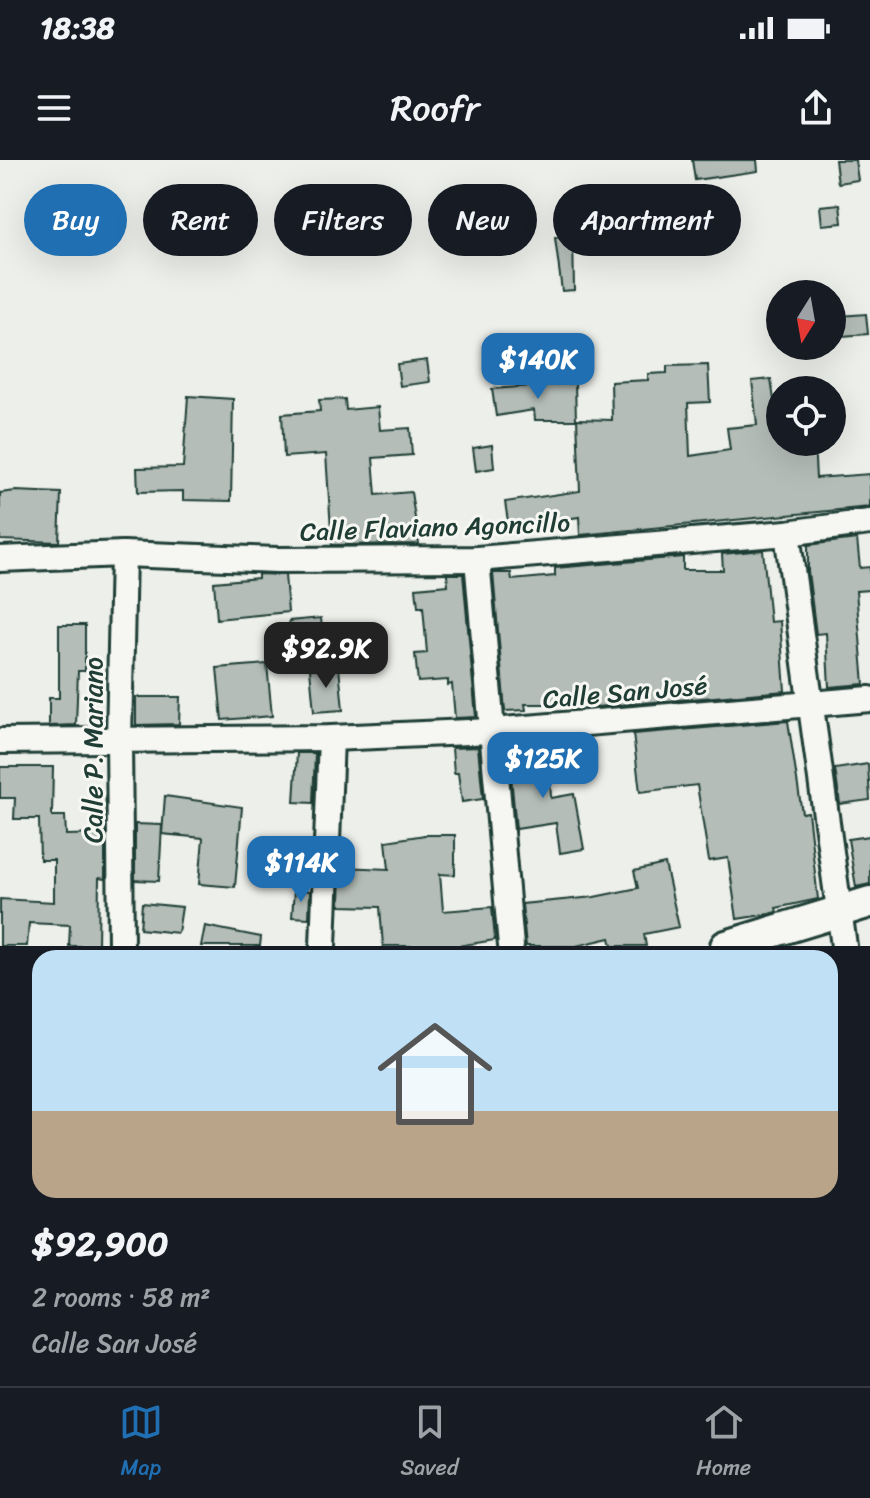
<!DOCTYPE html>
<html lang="en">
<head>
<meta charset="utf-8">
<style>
	body { margin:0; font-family:Sriracha,sans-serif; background:#242831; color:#f1f3f6; height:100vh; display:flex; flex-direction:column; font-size:30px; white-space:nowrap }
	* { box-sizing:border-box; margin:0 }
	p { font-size:26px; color:#9ea1a6 }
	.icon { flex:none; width:44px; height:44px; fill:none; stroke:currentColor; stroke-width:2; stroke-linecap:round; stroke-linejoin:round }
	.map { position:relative; height:786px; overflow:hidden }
	.details { display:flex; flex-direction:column; background:#171b24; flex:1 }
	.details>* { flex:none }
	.banner { position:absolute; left:24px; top:24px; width:822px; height:72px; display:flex; gap:16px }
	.needle { width:52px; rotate:191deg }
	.buttons { position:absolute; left:766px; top:120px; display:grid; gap:16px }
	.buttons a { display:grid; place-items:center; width:80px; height:80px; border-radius:50%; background:#171b24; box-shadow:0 8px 32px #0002; font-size:40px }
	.price { position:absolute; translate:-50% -68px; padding:0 18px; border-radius:16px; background:#1f6fb2; color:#fff; font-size:26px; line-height:52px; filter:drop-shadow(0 2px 4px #0008) }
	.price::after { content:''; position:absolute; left:50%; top:48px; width:24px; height:18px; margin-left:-12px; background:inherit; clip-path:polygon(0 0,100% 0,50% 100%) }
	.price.active { background:#222; color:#fff }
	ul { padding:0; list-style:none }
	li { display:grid; align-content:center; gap:16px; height:424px; padding:0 32px }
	li span { display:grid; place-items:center; height:248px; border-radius:24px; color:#555 }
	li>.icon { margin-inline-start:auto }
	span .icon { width:144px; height:144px; fill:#fffc; stroke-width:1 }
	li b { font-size:34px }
	.chip { padding:0 28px; border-radius:36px; background:#171b24; box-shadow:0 8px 32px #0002; font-size:28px; line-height:72px }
	.chip.active { background:#1f6fb2; color:#fff }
	.status { display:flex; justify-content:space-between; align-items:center; height:56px; padding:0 40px; background:#171b24; direction:ltr }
	.status svg { height:22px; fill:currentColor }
	header { display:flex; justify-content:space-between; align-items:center; height:104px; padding:0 32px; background:#171b24; font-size:36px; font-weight:600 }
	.menu { display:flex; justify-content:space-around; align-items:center; height:112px; border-top:2px solid #363941; background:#171b24; font-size:22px; color:#9ea1a6 }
	.menu a { display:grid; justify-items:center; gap:4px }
	.menu .active { color:#1f6fb2 }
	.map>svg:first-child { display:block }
	.building { fill:#b4bdb8; stroke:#1f3d34; stroke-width:2 }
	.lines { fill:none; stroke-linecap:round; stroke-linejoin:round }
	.minor-casing { stroke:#1f3d34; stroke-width:30 }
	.major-casing { stroke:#1f3d34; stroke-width:36 }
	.minor { stroke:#f6f6f2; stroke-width:24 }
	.major { stroke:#f6f6f2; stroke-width:30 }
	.labels { text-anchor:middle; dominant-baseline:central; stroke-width:6; stroke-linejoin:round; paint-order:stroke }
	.street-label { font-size:26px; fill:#1f3d34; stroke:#f6f6f2 }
</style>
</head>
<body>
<div class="status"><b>18:38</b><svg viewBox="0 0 49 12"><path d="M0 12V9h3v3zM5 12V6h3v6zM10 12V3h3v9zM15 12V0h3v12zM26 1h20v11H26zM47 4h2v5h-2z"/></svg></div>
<header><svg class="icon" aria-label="menu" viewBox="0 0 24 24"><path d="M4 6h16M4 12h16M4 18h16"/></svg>Roofr<svg class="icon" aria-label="share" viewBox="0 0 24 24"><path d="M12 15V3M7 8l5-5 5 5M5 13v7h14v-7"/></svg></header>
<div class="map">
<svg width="870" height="786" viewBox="0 0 870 786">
	<rect width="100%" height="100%" fill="#edefea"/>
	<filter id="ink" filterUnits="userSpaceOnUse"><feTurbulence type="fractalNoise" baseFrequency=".0125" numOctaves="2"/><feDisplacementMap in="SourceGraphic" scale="16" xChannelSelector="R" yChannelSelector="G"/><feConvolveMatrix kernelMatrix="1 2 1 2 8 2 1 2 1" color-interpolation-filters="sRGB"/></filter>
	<g filter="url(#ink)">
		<!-- building -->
		<g class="building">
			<polygon points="692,0 757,0 758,11 695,20"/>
			<polygon points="835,0 855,0 858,20 838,23"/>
			<polygon points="840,44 842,63 822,65 820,46"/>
			<polygon points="573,75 574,130 562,131 555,78"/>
			<polygon points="866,154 868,174 842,176 840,156"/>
			<polygon points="427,200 430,222 400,226 397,204"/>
			<polygon points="708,205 710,242 688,243 690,296 730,290 727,268 757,265 752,221 771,219 780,282 814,282 816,318 870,314 870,347 580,375 579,357 509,368 505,342 580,331 577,259 612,260 611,222 648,220 648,214 667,213 667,206"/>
			<polygon points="575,223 576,260 535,260 534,250 496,256 492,229"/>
			<polygon points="188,236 233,239 231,341 183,340 183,331 138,332 137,308 183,307"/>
			<polygon points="345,239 346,250 378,247 380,270 410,268 412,295 373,298 376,335 411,332 419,384 332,385 326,294 284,297 282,254 320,251 319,240"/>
			<polygon points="492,285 494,308 476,311 473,288"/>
			<polygon points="16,331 61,333 59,382 0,380 0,333"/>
			<polygon points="857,379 860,408 870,407 870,430 856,431 864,524 829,527 826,473 816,474 808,412 808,385"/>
			<polygon points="763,390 770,462 780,461 785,531 596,547 596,544 525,544 526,550 505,551 493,413 511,413 512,420 555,416 555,408 683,397 683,410 723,410 722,394"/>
			<polygon points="258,414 285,415 288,452 217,459 214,422 258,418"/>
			<polygon points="447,414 463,414 476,557 455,558 452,524 448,525 448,520 418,522 415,494 427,493 423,447 418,447 416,428 448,425"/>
			<polygon points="321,458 324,492 292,495 289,461"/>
			<polygon points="59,465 85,465 85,511 78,511 76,565 49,566 49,538 59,538"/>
			<polygon points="267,504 272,556 222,560 217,508"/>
			<polygon points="339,507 343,550 314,552 310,509"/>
			<polygon points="136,537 180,537 179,564 136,565"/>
			<polygon points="788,561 802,653 808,652 818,739 776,748 777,752 769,754 737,759 728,698 709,701 697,625 640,632 633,574"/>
			<polygon points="478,587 483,639 462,642 458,613 454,613 452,588"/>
			<polygon points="297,593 315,593 313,643 294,642"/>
			<polygon points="549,593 551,638 574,634 584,689 560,693 556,663 516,669 509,594"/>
			<polygon points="868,604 870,640 840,644 835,609"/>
			<polygon points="0,607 53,607 52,656 65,656 66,675 105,674 105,719 99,718 98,786 69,786 70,765 29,763 27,786 0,786 0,739 54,742 54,700 40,700 39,659 14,659 15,638 0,638"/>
			<polygon points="165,636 242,647 235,727 199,724 203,678 162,674"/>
			<polygon points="135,664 162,665 159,721 135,720"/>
			<polygon points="425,675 455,675 455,715 440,714 443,751 492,747 495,780 458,786 383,786 380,747 340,746 341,707 389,709 386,681"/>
			<polygon points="870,676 870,724 856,727 848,679"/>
			<polygon points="665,704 679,767 644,774 646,786 612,786 610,778 576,786 526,786 522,744 594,737 638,728 634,711"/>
			<polygon points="294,730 310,731 309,758 292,757"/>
			<polygon points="142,743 182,747 178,773 140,769"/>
			<polygon points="205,766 261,777 260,786 201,786"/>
		</g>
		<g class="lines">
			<!-- minor casing -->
			<g class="minor-casing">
				<g id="minor">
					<polyline points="787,373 844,786"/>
					<polyline points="0,399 123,394 277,400 477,399 787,373 870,362"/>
					<polyline points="477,399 511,786"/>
					<polyline points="0,581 331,578 492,571 870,539"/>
					<polyline points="121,786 119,579 123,394"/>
					<polyline points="323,786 331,578"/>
				</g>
			</g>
			<!-- major casing -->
			<g class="major-casing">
				<polyline id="major" points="726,786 870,742"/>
			</g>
			<!-- minor -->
			<use href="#minor" class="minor"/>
			<!-- major -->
			<use href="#major" class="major"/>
		</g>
	</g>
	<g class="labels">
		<!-- street labels -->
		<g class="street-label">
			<text transform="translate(435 367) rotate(-2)">Calle Flaviano Agoncillo</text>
			<text transform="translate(625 532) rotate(-5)">Calle San José</text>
			<text transform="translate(93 590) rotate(-90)">Calle P. Mariano</text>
		</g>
	</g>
</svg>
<div class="buttons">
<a><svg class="needle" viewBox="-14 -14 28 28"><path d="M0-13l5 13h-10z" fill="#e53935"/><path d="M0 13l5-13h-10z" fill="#9ea1a6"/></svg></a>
<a><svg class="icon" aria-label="locate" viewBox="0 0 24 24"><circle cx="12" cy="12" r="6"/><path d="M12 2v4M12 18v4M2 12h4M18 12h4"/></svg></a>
</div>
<b class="price" style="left:538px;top:241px">$140K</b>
<b class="price active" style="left:326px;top:530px">$92.9K</b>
<b class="price" style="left:543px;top:640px">$125K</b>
<b class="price" style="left:301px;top:744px">$114K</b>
<div class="banner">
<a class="chip active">Buy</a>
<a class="chip">Rent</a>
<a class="chip">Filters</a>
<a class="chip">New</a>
<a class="chip">Apartment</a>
</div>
</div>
<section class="details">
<ul>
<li><span style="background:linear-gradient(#bfe0f5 65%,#b9a48a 0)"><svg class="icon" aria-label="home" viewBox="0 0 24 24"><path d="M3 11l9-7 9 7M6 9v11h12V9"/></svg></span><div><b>$92,900</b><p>2 rooms · 58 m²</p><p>Calle San José</p></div></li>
</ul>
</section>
<nav class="menu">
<a class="active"><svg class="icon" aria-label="map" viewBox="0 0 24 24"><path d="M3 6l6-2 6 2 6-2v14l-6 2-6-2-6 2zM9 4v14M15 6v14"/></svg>Map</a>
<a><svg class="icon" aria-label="saved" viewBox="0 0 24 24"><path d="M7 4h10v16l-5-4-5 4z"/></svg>Saved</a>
<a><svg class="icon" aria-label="home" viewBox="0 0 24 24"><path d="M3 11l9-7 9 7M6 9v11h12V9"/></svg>Home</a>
</nav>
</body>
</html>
